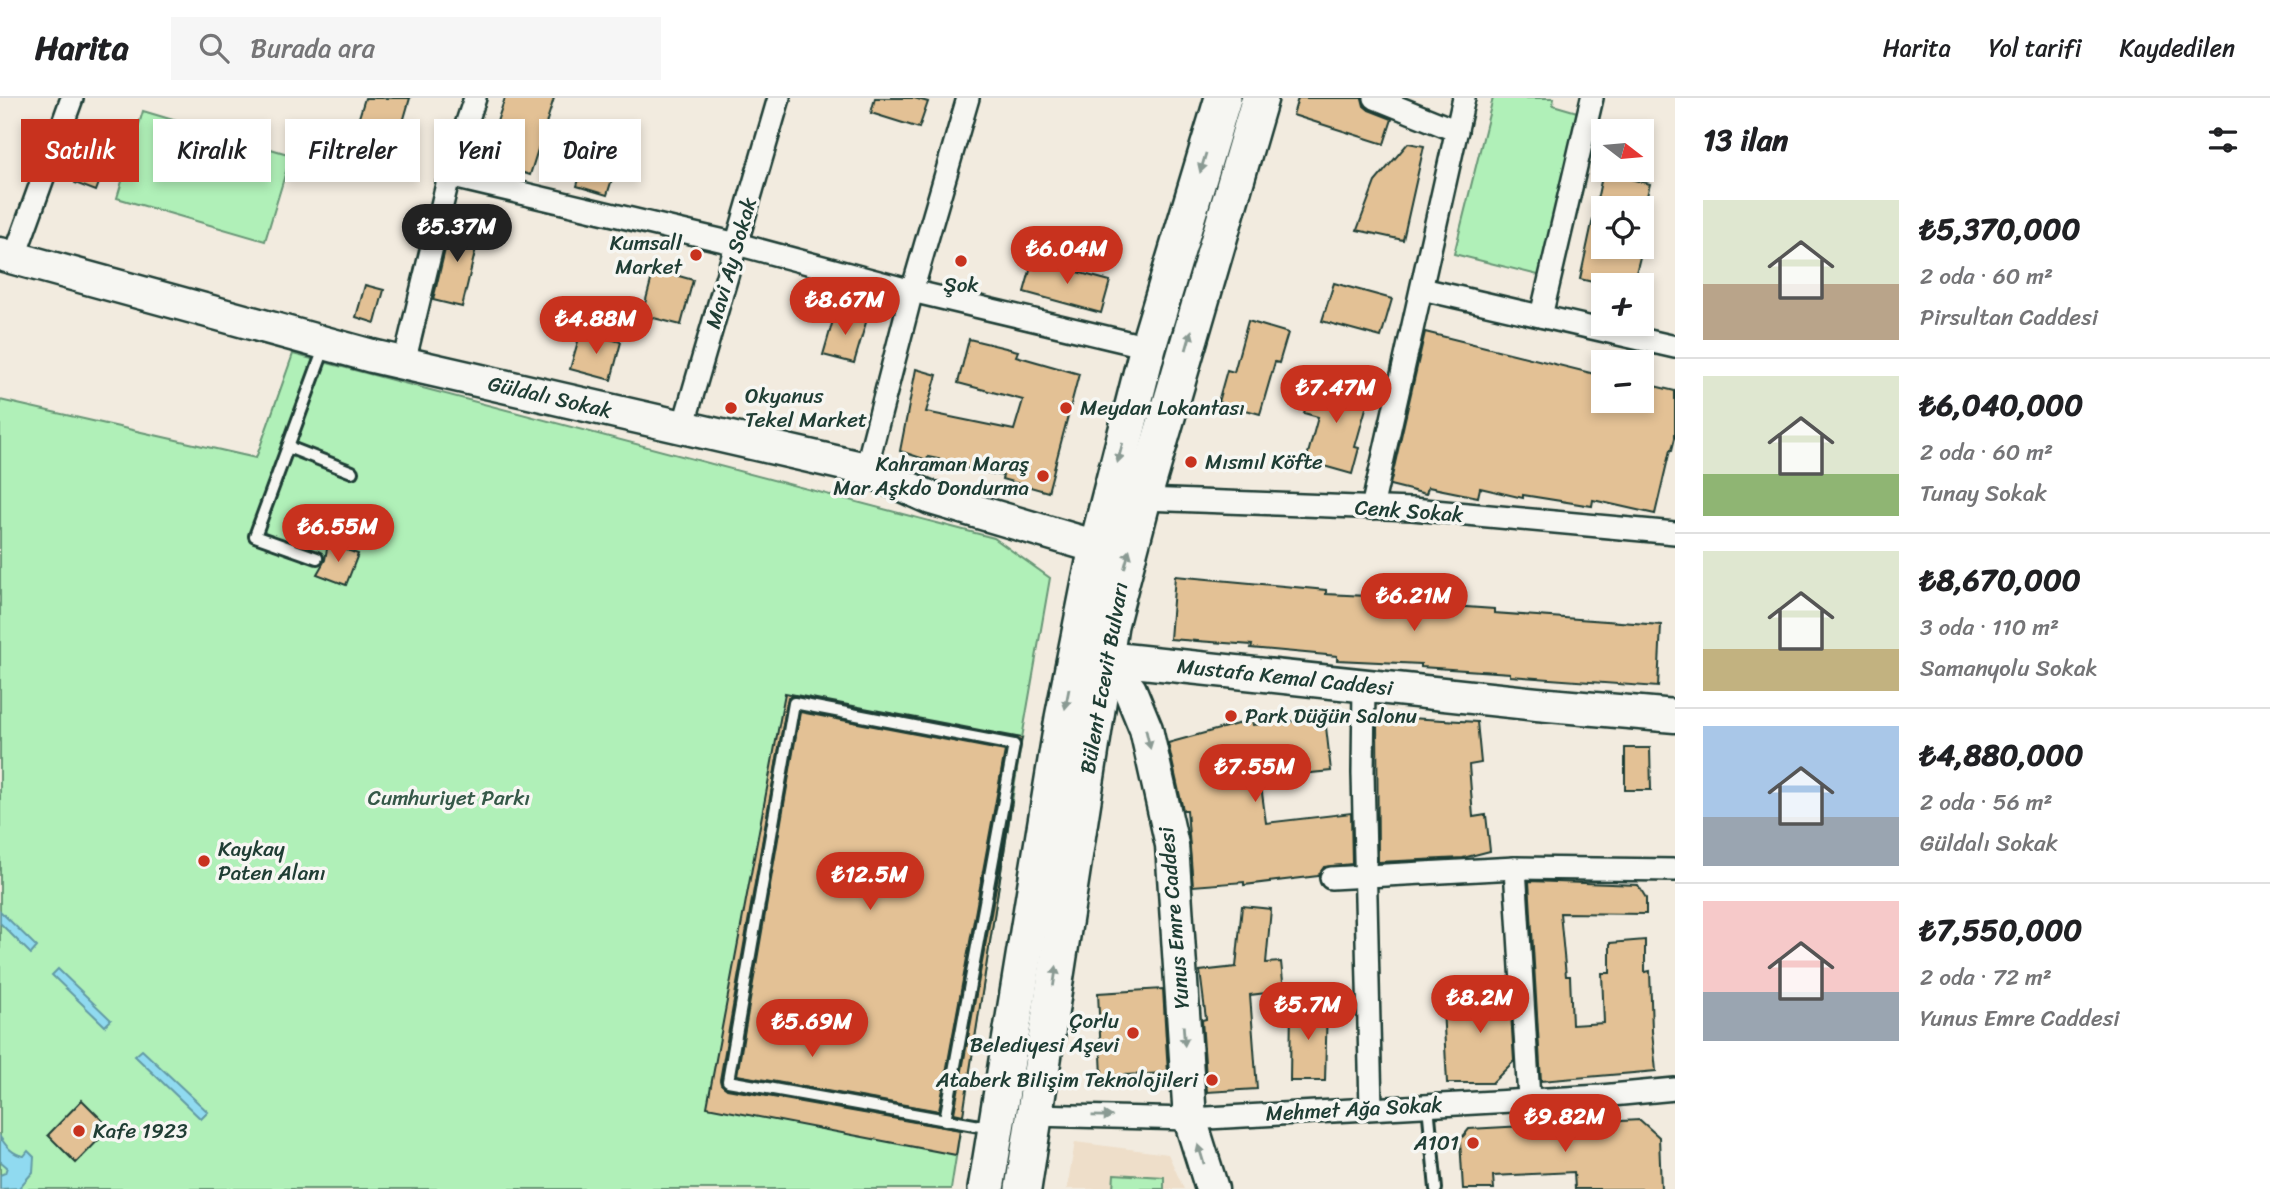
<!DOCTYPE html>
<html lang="tr">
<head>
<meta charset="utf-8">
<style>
	body { margin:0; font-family:Sriracha,sans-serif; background:#f6f6f6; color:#202124; height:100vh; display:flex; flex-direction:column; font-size:26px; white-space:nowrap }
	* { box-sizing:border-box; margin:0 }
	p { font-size:23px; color:#757577 }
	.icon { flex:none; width:38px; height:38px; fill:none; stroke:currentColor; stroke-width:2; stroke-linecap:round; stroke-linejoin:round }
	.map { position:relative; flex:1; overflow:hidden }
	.panel { display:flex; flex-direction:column; background:#fff; width:595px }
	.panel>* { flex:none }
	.top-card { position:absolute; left:21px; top:21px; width:665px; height:63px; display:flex; gap:14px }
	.needle { width:46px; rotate:106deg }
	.buttons { position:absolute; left:1591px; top:21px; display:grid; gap:14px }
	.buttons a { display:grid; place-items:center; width:63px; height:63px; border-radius:0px; background:#fff; box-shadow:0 4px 10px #0003; font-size:35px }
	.price { position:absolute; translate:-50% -60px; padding:0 16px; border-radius:24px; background:#c8321e; color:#fff; font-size:23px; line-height:46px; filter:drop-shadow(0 2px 4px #0008) }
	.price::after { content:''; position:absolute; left:50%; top:42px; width:21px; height:16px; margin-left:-10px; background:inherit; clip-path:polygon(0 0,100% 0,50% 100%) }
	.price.on { background:#222; color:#fff }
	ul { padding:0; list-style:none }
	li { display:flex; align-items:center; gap:21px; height:175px; padding:0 28px }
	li+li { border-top:2px solid #e0e0e0 }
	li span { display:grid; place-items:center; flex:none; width:196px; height:140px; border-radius:0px; color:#555 }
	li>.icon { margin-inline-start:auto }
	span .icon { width:84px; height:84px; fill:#fffc; stroke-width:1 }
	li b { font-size:30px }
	h2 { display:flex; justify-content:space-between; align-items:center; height:84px; padding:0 28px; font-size:30px }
	.tag { padding:0 24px; border-radius:0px; background:#fff; box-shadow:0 4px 10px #0003; font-size:24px; line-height:63px }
	.tag.on { background:#c8321e; color:#fff }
	header { display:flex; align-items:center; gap:42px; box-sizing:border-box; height:98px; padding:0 35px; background:#fff; border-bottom:2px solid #e0e0e0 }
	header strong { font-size:33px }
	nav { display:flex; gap:38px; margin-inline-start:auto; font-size:24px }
	.search { width:490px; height:63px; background:#f6f6f6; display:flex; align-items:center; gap:18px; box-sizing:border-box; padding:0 24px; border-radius:0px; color:#757577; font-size:26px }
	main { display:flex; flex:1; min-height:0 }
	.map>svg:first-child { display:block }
	.built { fill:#eedec9 }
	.green { fill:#b0f0b8; stroke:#689676; stroke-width:2 }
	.water { fill:#90daf0; stroke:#639ba5; stroke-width:2 }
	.building { fill:#e3c195; stroke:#1f3d34; stroke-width:2 }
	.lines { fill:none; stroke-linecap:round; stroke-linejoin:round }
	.lane-casing { stroke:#1f3d34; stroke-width:16 }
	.street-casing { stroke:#1f3d34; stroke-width:26 }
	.secondary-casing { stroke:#1f3d34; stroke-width:37 }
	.primary-casing { stroke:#1f3d34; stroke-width:40 }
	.lane { stroke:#f6f6f2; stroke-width:10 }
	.street { stroke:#f6f6f2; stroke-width:21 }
	.secondary { stroke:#f6f6f2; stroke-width:32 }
	.primary { stroke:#f6f6f2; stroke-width:35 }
	.oneway { fill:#8a9a93 }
	.poi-dot { fill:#c8321e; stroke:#f6f6f2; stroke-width:2.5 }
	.labels { text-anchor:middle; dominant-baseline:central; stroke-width:7; stroke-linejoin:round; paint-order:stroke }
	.poi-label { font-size:21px; fill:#1f3d34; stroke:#f6f6f2; text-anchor:start }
	.street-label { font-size:21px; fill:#1f3d34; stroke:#f6f6f2 }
	.park-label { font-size:21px; fill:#355848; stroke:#f6f6f2 }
</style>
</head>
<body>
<header>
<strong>Harita</strong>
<div class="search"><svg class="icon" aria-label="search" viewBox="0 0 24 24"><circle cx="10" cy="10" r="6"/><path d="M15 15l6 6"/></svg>Burada ara</div>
<nav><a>Harita</a><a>Yol tarifi</a><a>Kaydedilen</a></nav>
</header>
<main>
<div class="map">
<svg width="1675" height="1091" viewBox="0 0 1675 1091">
	<rect width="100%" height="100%" fill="#f2ebdf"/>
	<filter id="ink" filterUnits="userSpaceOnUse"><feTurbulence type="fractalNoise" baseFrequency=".0143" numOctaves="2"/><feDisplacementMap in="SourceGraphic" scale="14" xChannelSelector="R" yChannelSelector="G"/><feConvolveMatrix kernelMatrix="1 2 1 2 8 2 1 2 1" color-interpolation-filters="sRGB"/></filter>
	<g filter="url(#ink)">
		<!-- built -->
		<polygon class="built" points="1075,1044 1168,1056 1184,1091 1067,1091"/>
		<!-- green -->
		<g class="green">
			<polygon points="1493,0 1554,0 1553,7 1584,16 1546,179 1454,156"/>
			<polygon points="143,13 291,57 265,143 117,100"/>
			<polygon points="293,256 994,440 1050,480 1022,640 951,1091 0,1091 0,302 256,360"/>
			<polygon points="1114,1076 1164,1079 1164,1091 1113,1091"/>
		</g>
		<!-- water -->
		<g class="water">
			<polygon points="0,813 37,849 31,856 0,825"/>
			<polygon points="58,871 111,922 105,928 52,877"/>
			<polygon points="142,952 208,1014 201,1021 135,958"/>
			<path d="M 0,1039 C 6,1048 13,1057 24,1058 L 28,1053 L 34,1059 L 33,1074 L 19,1090 L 0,1091 L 0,1077 L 5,1075 L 7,1069 L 0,1063 Z"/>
		</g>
		<!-- building -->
		<g class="building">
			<polygon points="365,0 410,0 399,38 357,26"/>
			<polygon points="505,0 554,0 530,77 484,62"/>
			<polygon points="875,0 914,0 928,4 919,30 871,15"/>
			<polygon points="1298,0 1362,0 1364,8 1369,12 1392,21 1384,46 1293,17"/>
			<polygon points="591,41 622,50 607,97 577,88"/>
			<polygon points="90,45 111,53 96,93 75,85"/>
			<polygon points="1408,45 1424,48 1403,142 1357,132 1375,84"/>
			<polygon points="1603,74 1650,86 1644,110 1601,110 1603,110 1603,149 1614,149 1641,155 1633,187 1605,187 1580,181"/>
			<polygon points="452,122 481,129 462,209 433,202"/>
			<polygon points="1033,162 1110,183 1101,215 1024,194"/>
			<polygon points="654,171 693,182 681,227 642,217"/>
			<polygon points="1334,185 1392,201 1381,239 1322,223"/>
			<polygon points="365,187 384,192 375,225 356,219"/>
			<polygon points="836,212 867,221 854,265 823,257"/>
			<polygon points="1248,223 1288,235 1279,265 1275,264 1260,316 1218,304 1227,272 1234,274"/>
			<polygon points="581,233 621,244 611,282 570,271"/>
			<polygon points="1425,234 1603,278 1603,303 1642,303 1642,285 1675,293 1675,340 1672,352 1670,352 1655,416 1593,402 1592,408 1523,397 1523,400 1480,390 1478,399 1428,389 1426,396 1390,387"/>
			<polygon points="969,241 1018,253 1016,258 1079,276 1048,394 1002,381 1003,378 960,369 961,366 928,359 927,362 900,353 916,271 937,277 926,314 1014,332 1023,302 958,285"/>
			<polygon points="1314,280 1370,296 1355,349 1359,350 1352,376 1306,363 1318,319 1304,315"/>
			<polygon points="328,445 358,456 346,487 317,476 325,462"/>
			<polygon points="1175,478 1326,492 1326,496 1409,500 1409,505 1494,511 1494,515 1661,527 1658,589 1510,578 1510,575 1421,569 1421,566 1337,562 1337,558 1251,550 1252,547 1170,541"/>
			<polygon points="785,595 1022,640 1021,644 1015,639 795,597 788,599 720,982 721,986 727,991 960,1032 956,1057 707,1009"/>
			<polygon points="800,614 1005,653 939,1013 737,977"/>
			<polygon points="1325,620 1331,673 1260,680 1266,725 1351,715 1352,766 1324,769 1318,778 1244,787 1244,784 1193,788 1187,712 1183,712 1168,645 1252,622 1253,627"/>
			<polygon points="1409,620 1477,624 1481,665 1469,667 1473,719 1486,717 1490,753 1463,760 1378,764 1377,622"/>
			<polygon points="1625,650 1650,650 1651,692 1625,692"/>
			<polygon points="1012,703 963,1017 954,1015"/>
			<polygon points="1529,783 1638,787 1646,800 1646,816 1560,815 1566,878 1570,878 1572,927 1604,925 1602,875 1610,875 1610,845 1645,842 1645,874 1650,873 1652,933 1656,973 1541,983"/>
			<polygon points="1242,808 1271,811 1266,865 1281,864 1284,893 1250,897 1257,991 1207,994 1202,922 1206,921 1200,873 1236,869"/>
			<polygon points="1509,883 1514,963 1492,985 1447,985 1443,910 1469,909 1468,885"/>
			<polygon points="1163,891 1168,975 1102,978 1098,895"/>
			<polygon points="1291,905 1327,906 1325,983 1290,983"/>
			<polygon points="82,1002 110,1030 76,1065 48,1037"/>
			<polygon points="1640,1022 1659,1039 1661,1091 1575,1091 1574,1074 1493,1078 1494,1091 1463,1091 1460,1042 1469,1031"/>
		</g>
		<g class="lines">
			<!-- lane casing -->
			<g class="lane-casing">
				<g id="lane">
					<polyline points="288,349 352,374"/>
					<polyline points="317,460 255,438 325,248"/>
					<polyline points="1428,1007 1436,1091"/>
					<polyline points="945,1022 1014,647 794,605 728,983 991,1030"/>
				</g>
			</g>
			<!-- street casing -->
			<g class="street-casing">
				<g id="street">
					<polyline points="1375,0 1457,33"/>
					<polyline points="449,78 737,146 912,193 1148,249"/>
					<polyline points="14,160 72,0"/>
					<polyline points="1422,191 1675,249"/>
					<polyline points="1541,218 1592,0"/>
					<polyline points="404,265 449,78 475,0"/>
					<polyline points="683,329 779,0"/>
					<polyline points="866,371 912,193 968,0"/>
					<polyline points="1143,401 1412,411 1675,435"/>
					<polyline points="1372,410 1464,0"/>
					<polyline points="1364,587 1363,675 1371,1010"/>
					<polyline points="1515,770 1529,1001"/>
					<polyline points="1331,780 1515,770 1675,772"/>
					<polyline points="1033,1017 1190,1021 1601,998 1675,991"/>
				</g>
			</g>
			<!-- secondary casing -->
			<g class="secondary-casing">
				<g id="secondary">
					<polyline points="0,156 372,258 866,371 931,400 1097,449"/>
					<polyline points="1105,560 1537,606 1675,618"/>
					<polyline points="1105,560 1130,592 1146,631 1172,747 1190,1021 1212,1091"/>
				</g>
			</g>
			<!-- primary casing -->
			<g class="primary-casing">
				<g id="primary">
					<polyline points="986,1091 1063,620 1097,449 1148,249 1223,0"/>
					<polyline points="1023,1091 1110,527 1143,401 1260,0"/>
				</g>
			</g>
			<!-- lane -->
			<use href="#lane" class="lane"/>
			<!-- street -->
			<use href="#street" class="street"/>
			<!-- secondary -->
			<use href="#secondary" class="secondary"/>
			<!-- primary -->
			<use href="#primary" class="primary"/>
		</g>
		<!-- one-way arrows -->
		<defs><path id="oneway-solid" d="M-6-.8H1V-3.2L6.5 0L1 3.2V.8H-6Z" transform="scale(1.75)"/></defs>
		<g class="oneway">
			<use href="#oneway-solid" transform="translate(1203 65) rotate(107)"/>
			<use href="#oneway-solid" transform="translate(1189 242) rotate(-74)"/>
			<use href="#oneway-solid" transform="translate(1120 355) rotate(105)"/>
			<use href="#oneway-solid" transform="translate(1127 461) rotate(-75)"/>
			<use href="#oneway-solid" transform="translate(1067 601) rotate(101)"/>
			<use href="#oneway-solid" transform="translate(1148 641) rotate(77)"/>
			<use href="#oneway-solid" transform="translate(1055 878) rotate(-81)"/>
			<use href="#oneway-solid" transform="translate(1184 938) rotate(86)"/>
			<use href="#oneway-solid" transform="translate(1102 1018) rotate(1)"/>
			<use href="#oneway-solid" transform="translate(1201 1056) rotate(-107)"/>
		</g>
	</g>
	<!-- markers -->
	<g class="poi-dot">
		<circle cx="696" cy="157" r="7"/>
		<circle cx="961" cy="163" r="7"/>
		<circle cx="731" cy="310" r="7"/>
		<circle cx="1066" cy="310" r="7"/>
		<circle cx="1191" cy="364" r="7"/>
		<circle cx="1043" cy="378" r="7"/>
		<circle cx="1231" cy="618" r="7"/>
		<circle cx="204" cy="763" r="7"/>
		<circle cx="1133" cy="935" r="7"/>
		<circle cx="1212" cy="982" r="7"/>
		<circle cx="79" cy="1033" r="7"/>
		<circle cx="1473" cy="1045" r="7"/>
	</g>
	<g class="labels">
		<!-- poi labels -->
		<g class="poi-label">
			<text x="682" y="145" text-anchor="end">Kumsall<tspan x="682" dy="24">Market</tspan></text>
			<text x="961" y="187" text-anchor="middle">Şok</text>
			<text x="745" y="298">Okyanus<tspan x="745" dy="24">Tekel Market</tspan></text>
			<text x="1080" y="310">Meydan Lokantası</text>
			<text x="1205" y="364">Mısmıl Köfte</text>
			<text x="1029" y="366" text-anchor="end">Kahraman Maraş<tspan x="1029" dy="24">Mar Aşkdo Dondurma</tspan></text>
			<text x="1245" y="618">Park Düğün Salonu</text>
			<text x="218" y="751">Kaykay<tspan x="218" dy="24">Paten Alanı</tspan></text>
			<text x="1119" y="923" text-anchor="end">Çorlu<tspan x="1119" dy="24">Belediyesi Aşevi</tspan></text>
			<text x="1198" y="982" text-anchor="end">Ataberk Bilişim Teknolojileri</text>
			<text x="93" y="1033">Kafe 1923</text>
			<text x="1459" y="1045" text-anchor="end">A101</text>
		</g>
		<!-- street labels -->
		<g class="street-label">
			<text transform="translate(731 165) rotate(-74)">Mavi Ay Sokak</text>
			<text transform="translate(550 299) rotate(13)">Güldalı Sokak</text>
			<text transform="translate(1409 413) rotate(4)">Cenk Sokak</text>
			<text transform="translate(1285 579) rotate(6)">Mustafa Kemal Caddesi</text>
			<text transform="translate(1104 580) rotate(-80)">Bülent Ecevit Bulvarı</text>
			<text transform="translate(1174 820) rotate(-95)">Yunus Emre Caddesi</text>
			<text transform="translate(1354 1011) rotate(-3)">Mehmet Ağa Sokak</text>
		</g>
		<!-- park labels -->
		<g class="park-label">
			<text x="449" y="700">Cumhuriyet Parkı</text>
		</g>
	</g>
</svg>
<div class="buttons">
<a><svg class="needle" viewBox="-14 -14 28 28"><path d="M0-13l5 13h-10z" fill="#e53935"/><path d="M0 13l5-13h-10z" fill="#757577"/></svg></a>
<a><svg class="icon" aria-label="locate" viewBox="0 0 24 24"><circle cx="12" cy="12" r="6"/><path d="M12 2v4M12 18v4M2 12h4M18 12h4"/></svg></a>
<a>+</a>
<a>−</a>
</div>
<b class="price on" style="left:457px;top:166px">₺5.37M</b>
<b class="price" style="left:1067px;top:188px">₺6.04M</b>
<b class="price" style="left:845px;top:239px">₺8.67M</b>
<b class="price" style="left:596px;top:258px">₺4.88M</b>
<b class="price" style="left:1336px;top:327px">₺7.47M</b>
<b class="price" style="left:338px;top:466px">₺6.55M</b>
<b class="price" style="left:1414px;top:535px">₺6.21M</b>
<b class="price" style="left:1255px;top:706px">₺7.55M</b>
<b class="price" style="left:870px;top:814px">₺12.5M</b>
<b class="price" style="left:1480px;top:937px">₺8.2M</b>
<b class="price" style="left:1308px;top:944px">₺5.7M</b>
<b class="price" style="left:812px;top:961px">₺5.69M</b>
<b class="price" style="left:1565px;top:1056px">₺9.82M</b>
<div class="top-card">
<a class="tag on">Satılık</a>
<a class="tag">Kiralık</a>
<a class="tag">Filtreler</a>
<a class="tag">Yeni</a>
<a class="tag">Daire</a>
</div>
</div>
<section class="panel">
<h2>13 ilan<svg class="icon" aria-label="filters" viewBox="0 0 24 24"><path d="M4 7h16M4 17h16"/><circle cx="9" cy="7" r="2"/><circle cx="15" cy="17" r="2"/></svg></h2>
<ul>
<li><span style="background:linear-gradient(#dfe7d0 60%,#b9a48a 0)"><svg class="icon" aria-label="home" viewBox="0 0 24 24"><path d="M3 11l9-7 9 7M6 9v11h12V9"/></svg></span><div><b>₺5,370,000</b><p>2 oda · 60 m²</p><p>Pirsultan Caddesi</p></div></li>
<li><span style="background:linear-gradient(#dfe7d0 70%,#8fb573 0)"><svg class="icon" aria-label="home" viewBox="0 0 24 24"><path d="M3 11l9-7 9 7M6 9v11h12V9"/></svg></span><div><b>₺6,040,000</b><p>2 oda · 60 m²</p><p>Tunay Sokak</p></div></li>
<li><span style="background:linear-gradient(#dfe7d0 70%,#c2b280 0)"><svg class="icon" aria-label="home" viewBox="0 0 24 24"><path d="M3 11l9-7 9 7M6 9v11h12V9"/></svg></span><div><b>₺8,670,000</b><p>3 oda · 110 m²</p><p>Samanyolu Sokak</p></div></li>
<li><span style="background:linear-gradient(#a9c7e8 65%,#9aa5b1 0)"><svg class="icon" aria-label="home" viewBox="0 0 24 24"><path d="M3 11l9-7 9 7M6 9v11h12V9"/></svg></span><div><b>₺4,880,000</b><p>2 oda · 56 m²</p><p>Güldalı Sokak</p></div></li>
<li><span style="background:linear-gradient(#f6c9c9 65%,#9aa5b1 0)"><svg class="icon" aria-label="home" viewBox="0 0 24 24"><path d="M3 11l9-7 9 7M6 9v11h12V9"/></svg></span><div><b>₺7,550,000</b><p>2 oda · 72 m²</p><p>Yunus Emre Caddesi</p></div></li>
</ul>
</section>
</main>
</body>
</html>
